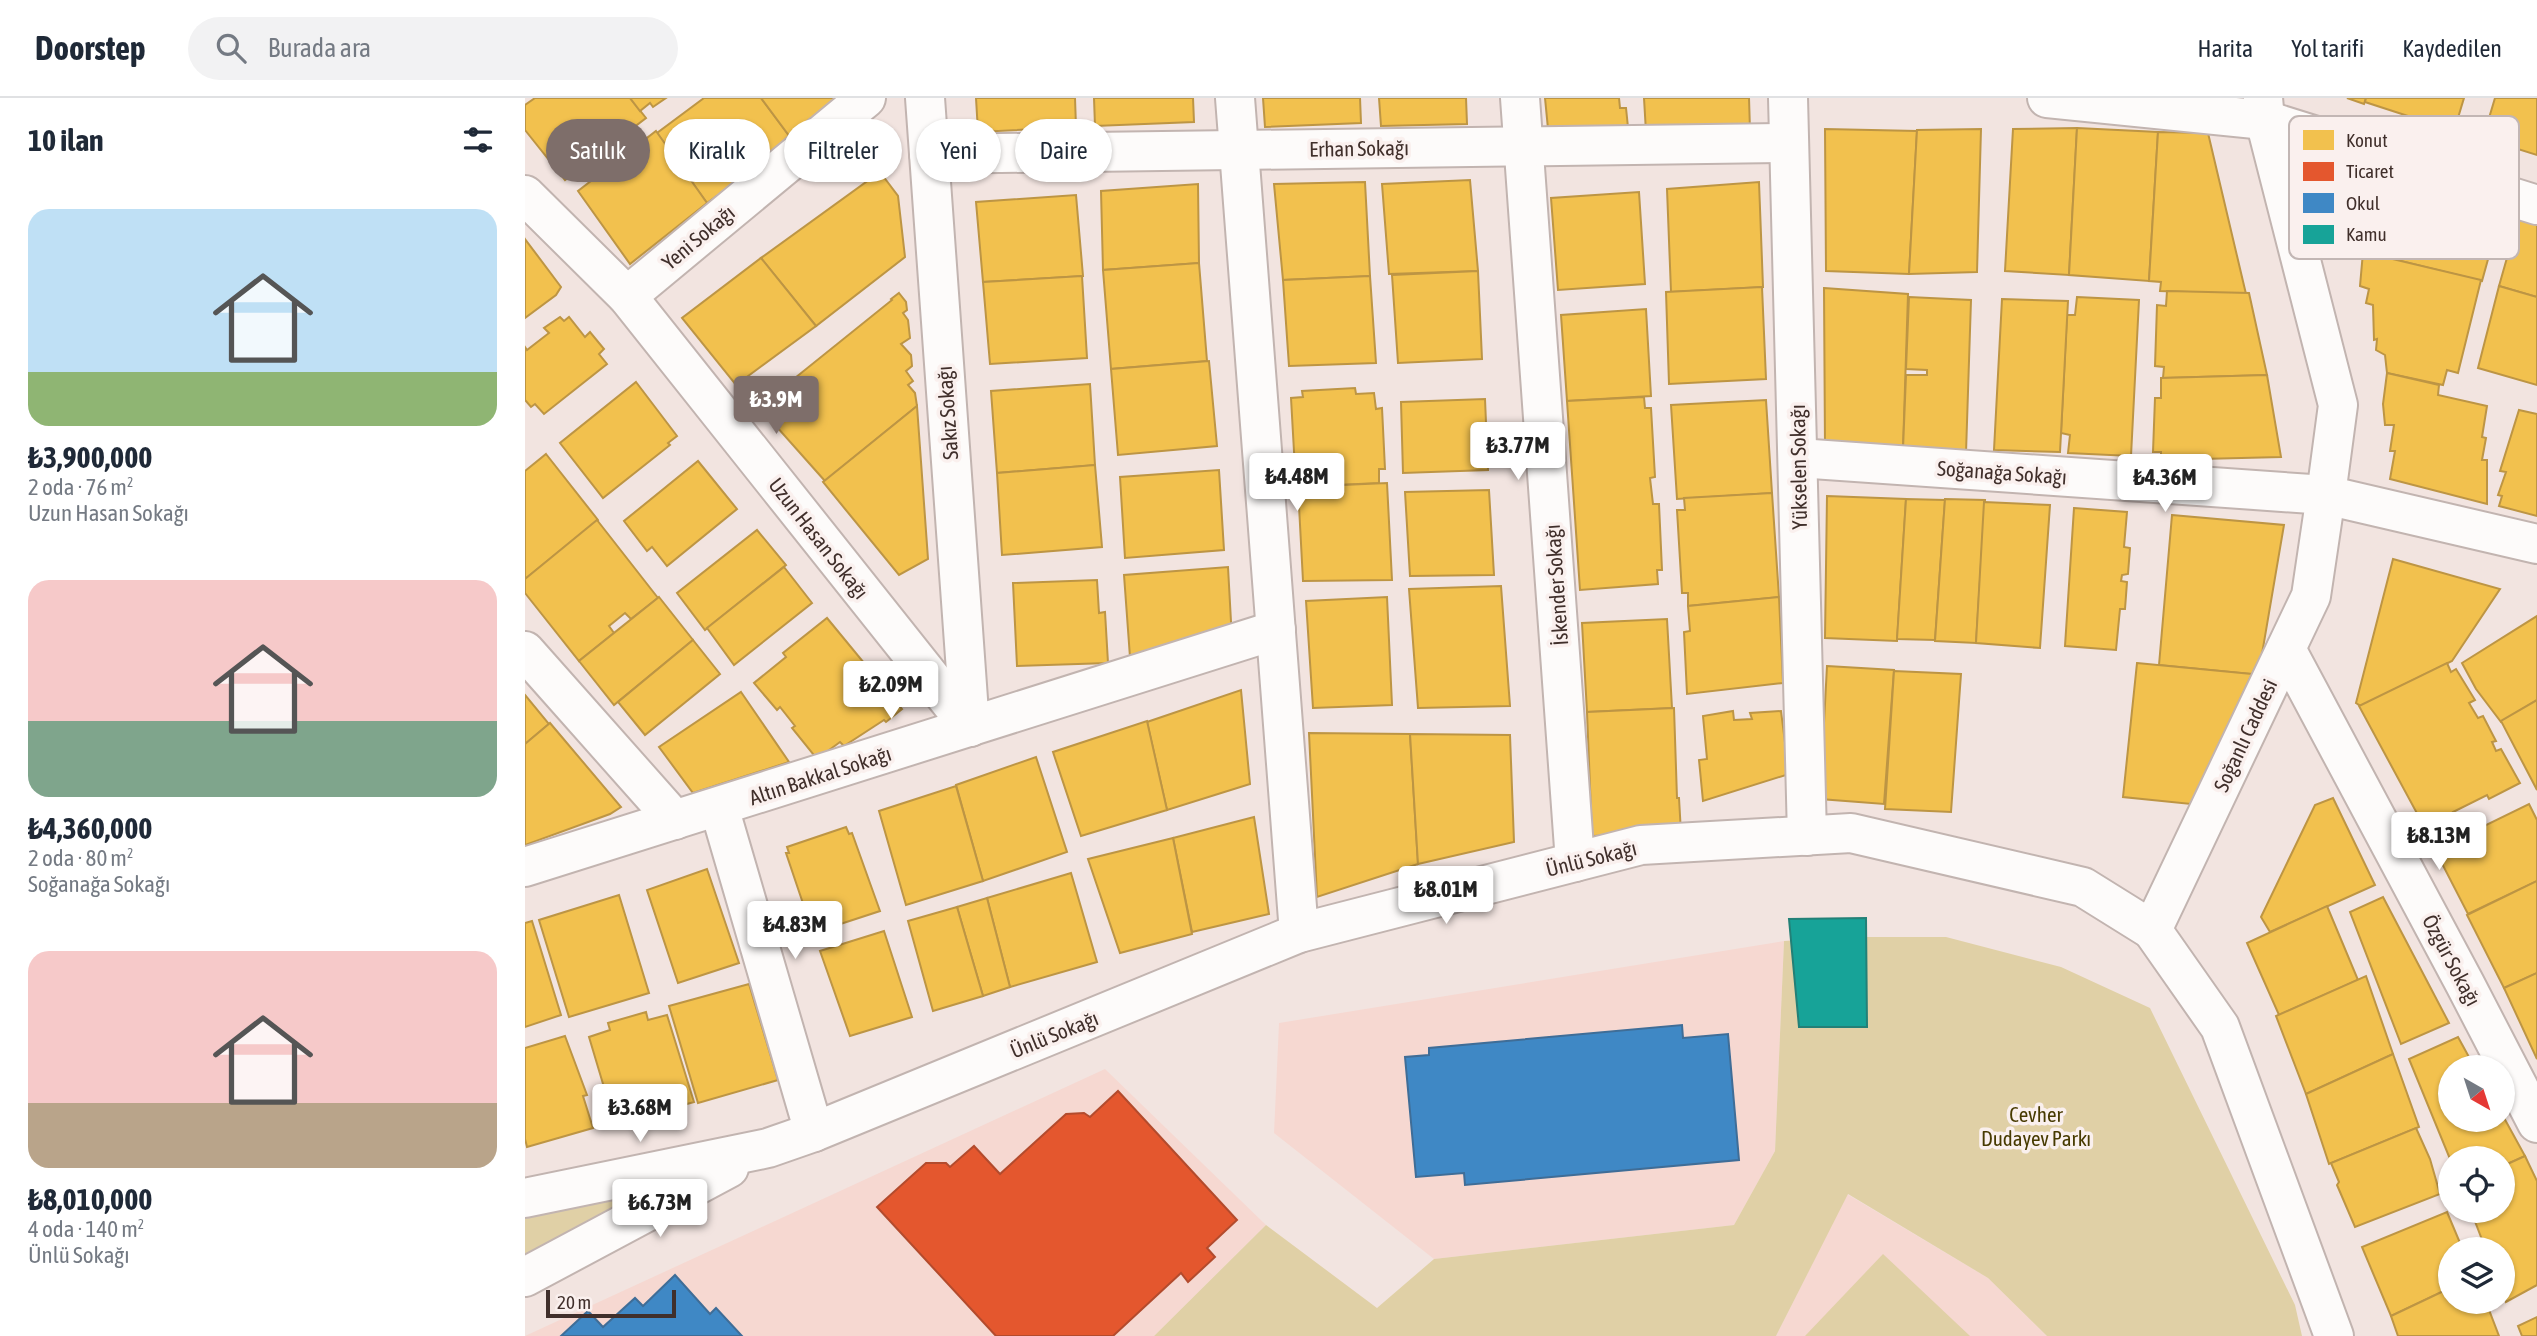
<!DOCTYPE html>
<html lang="tr">
<head>
<meta charset="utf-8">
<style>
	body { margin:0; font-family:"Asap Condensed",sans-serif; background:#f2f2f3; color:#1f2937; height:100vh; display:flex; flex-direction:column; font-size:26px; white-space:nowrap }
	* { box-sizing:border-box; margin:0 }
	p { font-size:23px; color:#747a83 }
	.icon { flex:none; width:38px; height:38px; fill:none; stroke:currentColor; stroke-width:2; stroke-linecap:round; stroke-linejoin:round }
	.map { position:relative; flex:1; overflow:hidden }
	.drawer { display:flex; flex-direction:column; background:#fff; width:525px }
	.drawer>* { flex:none }
	.hud { position:absolute; left:21px; top:21px; width:665px; height:63px; display:flex; gap:14px }
	.needle { width:46px; rotate:141deg }
	.fabs { position:absolute; left:1913px; top:957px; display:grid; gap:14px }
	.fabs a { display:grid; place-items:center; width:77px; height:77px; border-radius:50%; background:#fff; box-shadow:0 2px 5px #0004; font-size:35px }
	.scale { position:absolute; left:21px; bottom:18px; width:130px; box-sizing:border-box; padding-left:7px; border:4px solid #402f2b; border-top:0; font-size:19px; line-height:24px; white-space:nowrap; color:#402f2b; -webkit-text-stroke:5px #faf0ee; paint-order:stroke }
	.price { position:absolute; translate:-50% -60px; padding:0 16px; border-radius:7px; background:#fff; color:#222; font-size:23px; line-height:46px; filter:drop-shadow(0 2px 4px #0008) }
	.price::after { content:''; position:absolute; left:50%; top:42px; width:21px; height:16px; margin-left:-10px; background:inherit; clip-path:polygon(0 0,100% 0,50% 100%) }
	.price.on { background:#7e6e6a; color:#fff }
	ul { padding:0; list-style:none }
	li { display:grid; align-content:center; gap:14px; height:371px; padding:0 28px }
	li span { display:grid; place-items:center; height:217px; border-radius:21px; color:#555 }
	li>.icon { margin-inline-start:auto }
	span .icon { width:126px; height:126px; fill:#fffc; stroke-width:1 }
	li b { font-size:30px }
	h2 { display:flex; justify-content:space-between; align-items:center; height:84px; padding:0 28px; font-size:30px }
	.tag { padding:0 24px; border-radius:32px; background:#fff; box-shadow:0 2px 5px #0004; font-size:24px; line-height:63px }
	.tag.on { background:#7e6e6a; color:#fff }
	header { display:flex; align-items:center; gap:42px; box-sizing:border-box; height:98px; padding:0 35px; background:#fff; border-bottom:2px solid #e0e1e3 }
	header strong { font-size:33px }
	nav { display:flex; gap:38px; margin-inline-start:auto; font-size:24px }
	.search { width:490px; height:63px; background:#f2f2f3; display:flex; align-items:center; gap:18px; box-sizing:border-box; padding:0 24px; border-radius:38px; color:#747a83; font-size:26px }
	main { display:flex; flex:1; min-height:0 }
	.map>svg:first-child { display:block }
	.built { fill:#f6d8d1 }
	.green { fill:#e0d0a6 }
	.homes { fill:#f2c14e; stroke:#bd9544; stroke-width:2 }
	.shops { fill:#e4572e; stroke:#b34b2d; stroke-width:2 }
	.schools { fill:#3f88c5; stroke:#3f6d97; stroke-width:2 }
	.public { fill:#17a398; stroke:#238077; stroke-width:2 }
	.lines { fill:none; stroke-linecap:round; stroke-linejoin:round }
	.minor-casing { stroke:#c2b4b0; stroke-width:42 }
	.minor { stroke:#fdfbfa; stroke-width:38 }
	.labels { text-anchor:middle; dominant-baseline:central; stroke-width:7; stroke-linejoin:round; paint-order:stroke }
	.street-label { font-size:21px; fill:#402f2b; stroke:#faf0ee }
	.park-label { font-size:21px; fill:#473a00; stroke:#faf0ee }
	.key { fill:#faf0ee; stroke:#c2b6b4; stroke-width:2 }
	.key-label { font-size:19px; fill:#402f2b }
</style>
</head>
<body>
<header>
<strong>Doorstep</strong>
<div class="search"><svg class="icon" aria-label="search" viewBox="0 0 24 24"><circle cx="10" cy="10" r="6"/><path d="M15 15l6 6"/></svg>Burada ara</div>
<nav><a>Harita</a><a>Yol tarifi</a><a>Kaydedilen</a></nav>
</header>
<main>
<section class="drawer">
<h2>10 ilan<svg class="icon" aria-label="filters" viewBox="0 0 24 24"><path d="M4 7h16M4 17h16"/><circle cx="9" cy="7" r="2"/><circle cx="15" cy="17" r="2"/></svg></h2>
<ul>
<li><span style="background:linear-gradient(#bfe0f5 75%,#8fb573 0)"><svg class="icon" aria-label="home" viewBox="0 0 24 24"><path d="M3 11l9-7 9 7M6 9v11h12V9"/></svg></span><div><b>₺3,900,000</b><p>2 oda · 76 m²</p><p>Uzun Hasan Sokağı</p></div></li>
<li><span style="background:linear-gradient(#f6c9c9 65%,#7fa58c 0)"><svg class="icon" aria-label="home" viewBox="0 0 24 24"><path d="M3 11l9-7 9 7M6 9v11h12V9"/></svg></span><div><b>₺4,360,000</b><p>2 oda · 80 m²</p><p>Soğanağa Sokağı</p></div></li>
<li><span style="background:linear-gradient(#f6c9c9 70%,#b9a48a 0)"><svg class="icon" aria-label="home" viewBox="0 0 24 24"><path d="M3 11l9-7 9 7M6 9v11h12V9"/></svg></span><div><b>₺8,010,000</b><p>4 oda · 140 m²</p><p>Ünlü Sokağı</p></div></li>
</ul>
</section>
<div class="map">
<svg width="2012" height="1238" viewBox="0 0 2012 1238">
	<rect width="100%" height="100%" fill="#f2e4e0"/>
	<!-- built -->
	<g class="built">
		<polygon points="1259,843 1250,1053 1209,1127 909,1161 749,1035 754,925"/>
		<polygon points="580,971 741,1127 629,1238 0,1238"/>
		<polygon points="1322,1096 1463,1180 1522,1238 1251,1238"/>
	</g>
	<!-- green -->
	<g class="green">
		<polygon points="1322,839 1421,839 1536,869 1625,910 1770,1207 1777,1238 1522,1238 1463,1180 1323,1096 1251,1238 629,1238 741,1127 852,1210 909,1161 1209,1127 1250,1053 1259,843"/>
		<polygon points="177,1074 0,1165 0,1119"/>
		<polygon points="1358,1156 1445,1238 1280,1238"/>
	</g>
	<!-- homes -->
	<g class="homes">
		<polygon points="10,0 105,0 121,20 40,82 0,32 0,7"/>
		<polygon points="105,0 141,0 128,9 125,5 115,13"/>
		<polygon points="179,0 236,0 268,43 182,105 132,35"/>
		<polygon points="236,0 320,0 268,43"/>
		<polygon points="451,0 550,0 551,29 453,34"/>
		<polygon points="569,0 668,0 669,24 570,28"/>
		<polygon points="738,0 835,0 836,25 740,29"/>
		<polygon points="854,0 941,0 942,26 856,28"/>
		<polygon points="1020,0 1094,0 1095,10 1101,10 1104,39 1024,41"/>
		<polygon points="1119,0 1224,0 1225,32 1121,34"/>
		<polygon points="1822,0 1841,0 1839,6"/>
		<polygon points="1841,0 1939,0 1929,33 1840,4"/>
		<polygon points="1970,0 2012,0 2012,57 1958,40"/>
		<polygon points="1552,30 1544,177 1480,173 1488,31"/>
		<polygon points="1552,30 1633,34 1624,183 1544,177"/>
		<polygon points="1300,31 1392,33 1384,176 1301,173"/>
		<polygon points="1456,31 1452,174 1384,176 1392,32"/>
		<polygon points="131,33 182,105 105,166 53,93"/>
		<polygon points="1633,34 1683,35 1721,196 1635,193 1636,184 1624,183"/>
		<polygon points="1824,63 1978,107 1957,183 1823,150 1816,73 1821,72"/>
		<polygon points="355,74 373,98 380,159 291,228 236,160"/>
		<polygon points="945,82 953,173 864,176 857,86"/>
		<polygon points="840,84 845,178 758,182 749,86"/>
		<polygon points="1234,84 1238,189 1146,194 1142,91"/>
		<polygon points="673,86 674,165 578,172 576,93"/>
		<polygon points="1114,94 1120,186 1033,192 1026,100"/>
		<polygon points="551,97 558,178 458,184 451,104"/>
		<polygon points="1995,114 2012,119 2012,199 1974,188"/>
		<polygon points="0,141 36,189 31,197 0,220"/>
		<polygon points="1838,154 1956,182 1933,275 1922,272 1918,287 1862,275 1860,257 1851,252 1852,241 1849,242 1848,207 1841,205 1844,191 1835,188"/>
		<polygon points="236,160 291,228 211,287 157,220"/>
		<polygon points="674,165 682,263 586,271 578,172"/>
		<polygon points="953,173 957,261 873,265 867,177"/>
		<polygon points="557,178 562,260 465,266 458,184"/>
		<polygon points="845,178 851,265 764,268 758,182"/>
		<polygon points="1974,188 2012,199 2012,287 1953,270"/>
		<polygon points="1237,189 1241,281 1144,286 1141,194"/>
		<polygon points="1299,190 1383,196 1378,351 1300,349"/>
		<polygon points="1642,193 1724,195 1742,277 1638,280 1639,269 1630,268 1632,207 1641,208"/>
		<polygon points="374,195 381,204 382,212 378,215 383,222 385,240 376,246 386,257 387,268 381,273 388,283 383,287 390,295 392,308 300,383 234,309 367,202 366,201"/>
		<polygon points="1384,199 1446,202 1441,355 1378,351 1381,277 1402,277 1402,272 1381,271"/>
		<polygon points="1552,199 1614,202 1606,358 1543,355 1545,337 1536,335 1542,217 1550,217"/>
		<polygon points="1477,201 1543,203 1535,354 1469,352"/>
		<polygon points="1121,211 1126,298 1042,303 1036,217"/>
		<polygon points="35,219 39,223 44,219 60,239 65,234 79,251 74,256 82,266 19,316 10,306 6,309 0,302 0,249 2,252 24,235 19,230"/>
		<polygon points="684,263 692,348 593,357 586,271"/>
		<polygon points="1862,275 1914,287 1913,297 1962,308 1957,339 1961,340 1957,362 1962,362 1962,406 1865,381 1870,353 1865,353 1869,327 1860,327 1858,306"/>
		<polygon points="1742,277 1756,359 1636,362 1636,354 1628,354 1630,300 1636,300 1636,280"/>
		<polygon points="111,284 152,338 143,345 145,347 78,400 35,345"/>
		<polygon points="565,286 570,367 472,375 466,293"/>
		<polygon points="830,290 831,296 849,295 851,311 857,310 860,371 854,371 854,385 771,389 766,300 778,299 777,293"/>
		<polygon points="1119,299 1120,310 1126,310 1130,379 1125,380 1128,406 1134,406 1137,472 1132,472 1133,486 1055,492 1042,303"/>
		<polygon points="960,301 963,372 878,375 876,304"/>
		<polygon points="1241,302 1247,395 1152,401 1146,307"/>
		<polygon points="392,308 403,461 374,477 298,384"/>
		<polygon points="1994,312 2012,316 2012,418 1974,408 1977,398 1973,397 1981,374 1975,373"/>
		<polygon points="21,356 73,422 0,481 0,373"/>
		<polygon points="173,363 212,411 142,468 127,449 122,453 99,423"/>
		<polygon points="570,367 577,449 477,457 472,375"/>
		<polygon points="694,372 699,452 600,460 595,379"/>
		<polygon points="862,385 867,482 778,483 773,389"/>
		<polygon points="964,392 969,477 885,478 880,394"/>
		<polygon points="1247,395 1254,499 1163,508 1163,495 1157,495 1152,412 1160,412 1159,400"/>
		<polygon points="1302,398 1381,401 1372,543 1300,540"/>
		<polygon points="1381,401 1420,402 1410,542 1372,541"/>
		<polygon points="1420,401 1460,402 1451,545 1410,543"/>
		<polygon points="1459,404 1525,407 1515,550 1451,545"/>
		<polygon points="1549,410 1602,414 1599,449 1605,450 1603,476 1597,477 1596,483 1602,484 1600,511 1595,511 1591,552 1540,548"/>
		<polygon points="1647,417 1759,427 1737,556 1727,576 1634,567"/>
		<polygon points="72,422 133,500 106,521 100,515 84,528 89,535 54,563 0,495 0,481"/>
		<polygon points="232,432 261,467 180,532 152,495"/>
		<polygon points="1868,461 1975,491 1927,563 1836,608 1831,605"/>
		<polygon points="259,469 287,505 209,567 182,530"/>
		<polygon points="703,469 707,542 605,559 599,477"/>
		<polygon points="572,482 574,515 580,514 583,565 492,568 488,485"/>
		<polygon points="976,488 985,608 893,610 884,491"/>
		<polygon points="134,499 168,542 89,607 54,563"/>
		<polygon points="862,499 867,607 788,610 781,503"/>
		<polygon points="1254,499 1258,585 1162,596 1159,534 1165,533 1163,508"/>
		<polygon points="2012,518 2012,602 1976,624 1951,591 1937,565"/>
		<polygon points="302,520 377,611 361,624 359,622 319,648 315,644 292,661 267,630 270,628 255,609 252,612 229,585 261,559 258,555"/>
		<polygon points="1142,521 1147,610 1062,614 1057,525"/>
		<polygon points="168,542 195,576 120,637 93,604"/>
		<polygon points="1612,565 1727,576 1666,706 1598,699"/>
		<polygon points="1922,565 1926,574 1931,571 1950,602 1944,605 1953,620 1958,618 1971,643 1967,644 1971,653 1976,651 1995,685 1964,701 1962,697 1928,714 1930,718 1901,732 1834,608"/>
		<polygon points="1302,568 1369,572 1359,706 1295,701"/>
		<polygon points="1369,573 1436,576 1426,714 1360,711"/>
		<polygon points="716,592 725,686 642,712 622,624"/>
		<polygon points="216,594 264,664 168,695 134,649"/>
		<polygon points="0,597 24,626 0,646"/>
		<polygon points="2012,602 2012,692 1976,623"/>
		<polygon points="1149,610 1152,700 1154,700 1156,735 1067,738 1062,614"/>
		<polygon points="1208,613 1209,622 1227,621 1225,615 1256,613 1264,676 1178,703 1174,662 1182,661 1178,618"/>
		<polygon points="622,623 642,712 556,738 528,654"/>
		<polygon points="25,625 96,709 85,716 0,747 0,646"/>
		<polygon points="784,635 885,636 893,766 792,799"/>
		<polygon points="885,636 985,637 989,744 893,766"/>
		<polygon points="511,659 542,754 458,783 431,687"/>
		<polygon points="431,688 458,783 381,807 354,713"/>
		<polygon points="1808,700 1850,787 1745,834 1736,819 1790,707"/>
		<polygon points="2004,706 2012,722 2012,783 1943,816 1910,752"/>
		<polygon points="729,719 744,816 667,834 648,740"/>
		<polygon points="321,729 324,736 327,735 355,813 288,835 261,755 264,755 262,749"/>
		<polygon points="648,740 667,836 595,855 563,761"/>
		<polygon points="182,771 214,865 153,885 122,792"/>
		<polygon points="546,775 572,864 485,889 462,800"/>
		<polygon points="2012,783 2012,875 1979,890 1942,817"/>
		<polygon points="94,797 124,895 44,919 14,822"/>
		<polygon points="1858,799 1924,925 1876,946 1825,814"/>
		<polygon points="462,800 485,889 458,898 432,809"/>
		<polygon points="1802,808 1833,882 1754,917 1722,845"/>
		<polygon points="432,809 458,898 408,913 383,823"/>
		<polygon points="7,823 36,917 0,929 0,825"/>
		<polygon points="359,833 387,919 325,938 295,853"/>
		<polygon points="2012,875 2012,961 1979,890"/>
		<polygon points="1841,878 1868,956 1781,996 1751,918"/>
		<polygon points="224,886 253,982 173,1005 144,908"/>
		<polygon points="121,914 123,922 142,917 169,1004 90,1026 64,939 85,932 83,925"/>
		<polygon points="40,938 62,997 58,998 68,1030 2,1049 0,1041 0,950"/>
		<polygon points="1933,939 1950,970 1925,970 1925,1022 1978,1022 1978,1018 2000,1058 1978,1068 1978,1060 1925,1061 1884,961"/>
		<polygon points="1868,956 1894,1029 1804,1066 1781,996"/>
		<polygon points="1891,1030 1905,1061 1915,1096 1830,1129 1812,1087 1814,1084 1806,1065"/>
		<polygon points="2000,1058 2012,1083 2012,1187 1981,1204 1978,1194 1978,1152 1961,1152 1946,1113 1978,1113 1978,1068"/>
		<polygon points="1922,1114 1938,1152 1925,1152 1925,1190 1866,1218 1837,1149"/>
		<polygon points="1925,1190 1925,1204 1961,1204 1974,1238 1873,1238 1866,1218"/>
		<polygon points="2012,1219 2012,1238 1997,1238 1993,1228"/>
	</g>
	<!-- shops -->
	<polygon class="shops" points="593,993 712,1122 682,1150 690,1159 663,1184 656,1175 588,1238 471,1238 352,1109 401,1065 421,1065 425,1069 449,1048 475,1076 541,1016 559,1015 565,1019"/>
	<!-- schools -->
	<g class="schools">
		<polygon points="1157,927 1158,940 1203,936 1214,1062 940,1087 939,1075 891,1079 880,959 904,957 904,950"/>
		<polygon points="150,1177 185,1216 191,1210 217,1238 36,1238 63,1213 78,1229 110,1200 118,1208"/>
	</g>
	<!-- public -->
	<polygon class="public" points="1341,820 1342,929 1274,929 1264,821"/>
	<g class="lines">
		<!-- minor casing -->
		<g class="minor-casing">
			<g id="minor">
				<polyline points="400,0 445,629"/>
				<polyline points="710,0 774,835"/>
				<polyline points="995,0 1050,764"/>
				<polyline points="1263,0 1282,738"/>
				<polyline points="1522,0 1740,22 2012,107"/>
				<polyline points="1738,0 1740,22 1813,307 1801,397 1786,498 1627,832 1695,929 1809,1238"/>
				<polyline points="404,56 1264,45"/>
				<polyline points="0,97 102,198 445,629"/>
				<polyline points="102,198 341,0"/>
				<polyline points="1273,360 1801,397 2012,446"/>
				<polyline points="1761,551 1940,886 2012,1025"/>
				<polyline points="0,553 150,722"/>
				<polyline points="194,709 289,1034"/>
				<polyline points="0,769 751,532"/>
				<polyline points="0,1100 243,1050 289,1034 774,835 1116,747 1326,735 1558,789 1627,832"/>
				<polyline points="0,1179 204,1070"/>
			</g>
		</g>
		<!-- minor -->
		<use href="#minor" class="minor"/>
	</g>
	<g class="labels">
		<!-- street labels -->
		<g class="street-label">
			<text transform="translate(834 50) rotate(-1)">Erhan Sokağı</text>
			<text transform="translate(173 139) rotate(-40)">Yeni Sokağı</text>
			<text transform="translate(422 315) rotate(-94)">Sakız Sokağı</text>
			<text transform="translate(1273 369) rotate(-91)">Yükselen Sokağı</text>
			<text transform="translate(1477 374) rotate(4)">Soğanağa Sokağı</text>
			<text transform="translate(294 440) rotate(52)">Uzun Hasan Sokağı</text>
			<text transform="translate(1031 487) rotate(-94)">İskender Sokağı</text>
			<text transform="translate(1720 637) rotate(-65)">Soğanlı Caddesi</text>
			<text transform="translate(295 677) rotate(-18)">Altın Bakkal Sokağı</text>
			<text transform="translate(1066 760) rotate(-14)">Ünlü Sokağı</text>
			<text transform="translate(1927 862) rotate(62)">Özgür Sokağı</text>
			<text transform="translate(529 936) rotate(-22)">Ünlü Sokağı</text>
		</g>
		<!-- park labels -->
		<g class="park-label">
			<text x="1511" y="1016">Cevher<tspan x="1511" dy="24">Dudayev Parkı</tspan></text>
		</g>
	</g>
	<!-- legend -->
	<rect x="1764" y="18" width="230" height="143" rx="10" class="key"/>
	<rect x="1778" y="32" width="31" height="20" fill="#f2c14e"/>
	<rect x="1778" y="64" width="31" height="19" fill="#e4572e"/>
	<rect x="1778" y="95" width="31" height="20" fill="#3f88c5"/>
	<rect x="1778" y="127" width="31" height="19" fill="#17a398"/>
	<g class="key-label">
		<text x="1821" y="49">Konut</text>
		<text x="1821" y="80">Ticaret</text>
		<text x="1821" y="112">Okul</text>
		<text x="1821" y="143">Kamu</text>
	</g>
</svg>
<div class="fabs">
<a><svg class="needle" viewBox="-14 -14 28 28"><path d="M0-13l5 13h-10z" fill="#e53935"/><path d="M0 13l5-13h-10z" fill="#747a83"/></svg></a>
<a><svg class="icon" aria-label="locate" viewBox="0 0 24 24"><circle cx="12" cy="12" r="6"/><path d="M12 2v4M12 18v4M2 12h4M18 12h4"/></svg></a>
<a><svg class="icon" aria-label="layers" viewBox="0 0 24 24"><path d="M12 4l9 5-9 5-9-5zM3 14l9 5 9-5"/></svg></a>
</div>
<div class="scale">20 m</div>
<b class="price on" style="left:251px;top:338px">₺3.9M</b>
<b class="price" style="left:993px;top:384px">₺3.77M</b>
<b class="price" style="left:772px;top:415px">₺4.48M</b>
<b class="price" style="left:1640px;top:416px">₺4.36M</b>
<b class="price" style="left:366px;top:623px">₺2.09M</b>
<b class="price" style="left:1914px;top:774px">₺8.13M</b>
<b class="price" style="left:921px;top:828px">₺8.01M</b>
<b class="price" style="left:270px;top:863px">₺4.83M</b>
<b class="price" style="left:115px;top:1046px">₺3.68M</b>
<b class="price" style="left:135px;top:1141px">₺6.73M</b>
<div class="hud">
<a class="tag on">Satılık</a>
<a class="tag">Kiralık</a>
<a class="tag">Filtreler</a>
<a class="tag">Yeni</a>
<a class="tag">Daire</a>
</div>
</div>
</main>
</body>
</html>
